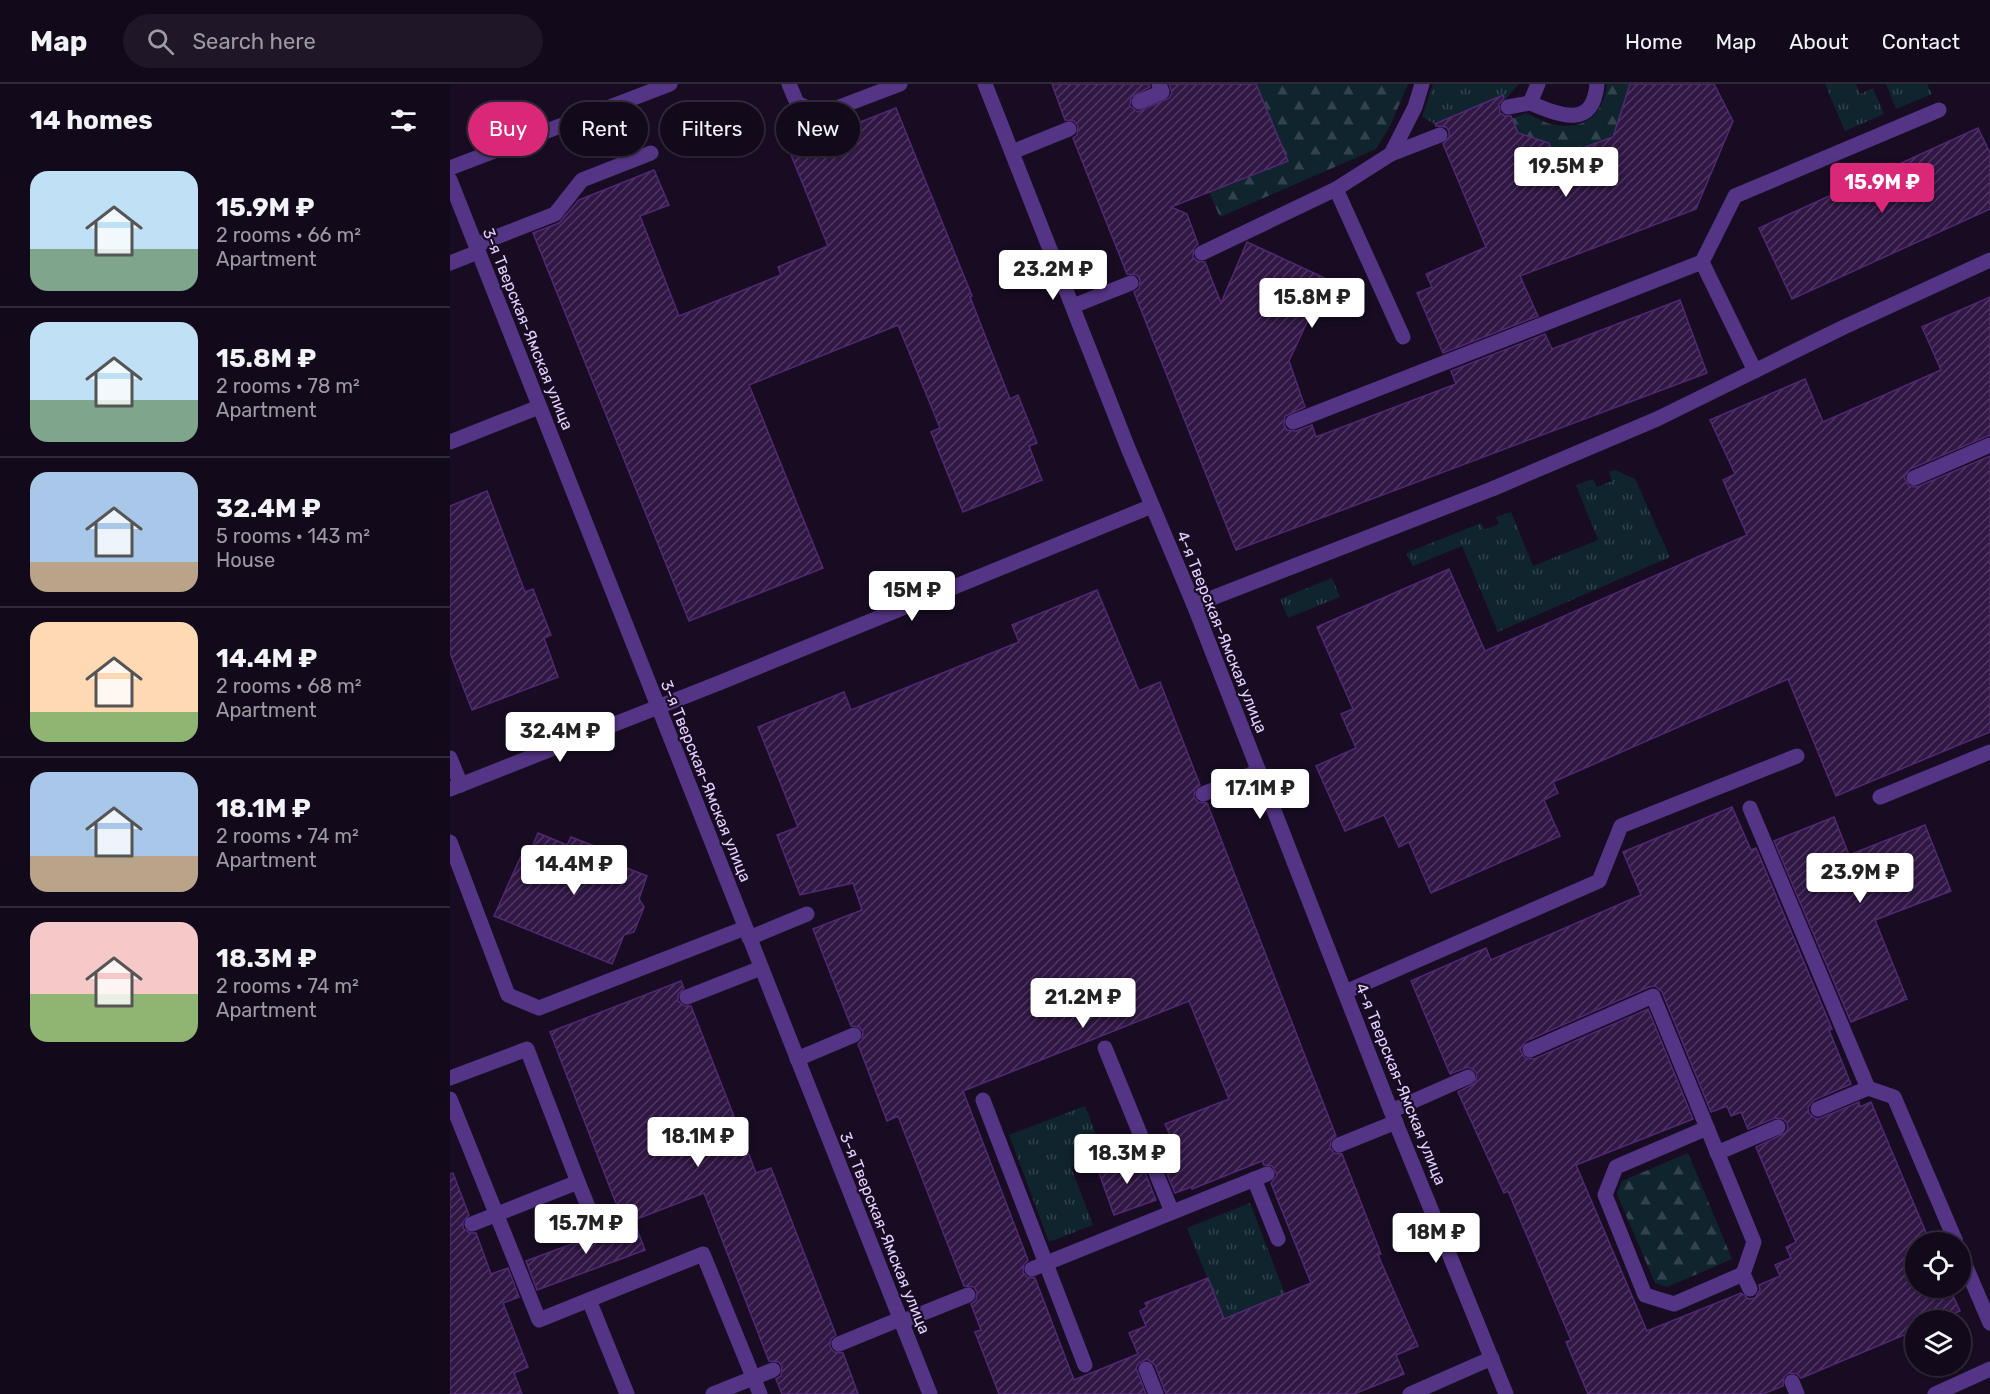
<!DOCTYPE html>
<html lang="en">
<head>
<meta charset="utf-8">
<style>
	body { margin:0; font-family:Rubik,sans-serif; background:#1f1727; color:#f1f3f6; height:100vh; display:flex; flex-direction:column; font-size:22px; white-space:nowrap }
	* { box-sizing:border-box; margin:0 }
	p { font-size:20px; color:#9c9aa2 }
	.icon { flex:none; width:33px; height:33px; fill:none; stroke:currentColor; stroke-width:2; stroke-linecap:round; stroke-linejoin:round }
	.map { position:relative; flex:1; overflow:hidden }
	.drawer { display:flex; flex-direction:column; background:#12091a; width:450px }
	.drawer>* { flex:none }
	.hud { position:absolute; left:18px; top:18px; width:570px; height:54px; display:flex; gap:12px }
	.controls { position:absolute; left:1455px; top:1148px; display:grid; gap:12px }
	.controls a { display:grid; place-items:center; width:66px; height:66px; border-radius:50%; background:#12091a; box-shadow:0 2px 4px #0004,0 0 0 2px #312a39; font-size:30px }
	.price { position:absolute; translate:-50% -51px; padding:0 14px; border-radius:6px; background:#fff; color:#222; font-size:20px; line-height:39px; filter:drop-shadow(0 2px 3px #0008) }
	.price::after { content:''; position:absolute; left:50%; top:36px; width:18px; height:14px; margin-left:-9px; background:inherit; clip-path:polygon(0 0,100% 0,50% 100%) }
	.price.selected { background:#db2777; color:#fff }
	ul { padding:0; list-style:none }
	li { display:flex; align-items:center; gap:18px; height:150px; padding:0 30px }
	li+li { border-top:2px solid #312a39 }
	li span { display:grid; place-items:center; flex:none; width:168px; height:120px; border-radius:18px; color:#555 }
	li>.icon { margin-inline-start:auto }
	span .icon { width:72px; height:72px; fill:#fffc; stroke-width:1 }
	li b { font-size:26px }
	h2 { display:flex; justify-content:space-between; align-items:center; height:72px; padding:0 30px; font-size:26px }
	.tag { padding:0 21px; border-radius:27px; background:#12091a; box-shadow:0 2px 4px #0004,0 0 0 2px #312a39; font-size:21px; line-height:54px }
	.tag.selected { background:#db2777; color:#fff }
	header { display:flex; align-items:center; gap:36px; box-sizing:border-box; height:84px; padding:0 30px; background:#12091a; border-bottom:2px solid #312a39 }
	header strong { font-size:28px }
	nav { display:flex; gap:33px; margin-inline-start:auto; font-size:21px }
	.search { width:420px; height:54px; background:#1f1727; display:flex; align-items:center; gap:15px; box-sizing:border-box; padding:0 21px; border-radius:33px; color:#9c9aa2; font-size:22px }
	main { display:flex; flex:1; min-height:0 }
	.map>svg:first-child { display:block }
	.grass { fill:url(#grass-tufts) }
	.forest { fill:url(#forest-firs) }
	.building { fill:url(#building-hatch); stroke:#512872; stroke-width:1.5; fill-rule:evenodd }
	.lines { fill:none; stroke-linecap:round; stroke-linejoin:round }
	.service { stroke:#543585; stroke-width:15 }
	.minor { stroke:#543585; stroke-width:15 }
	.labels { text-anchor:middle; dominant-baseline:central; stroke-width:4.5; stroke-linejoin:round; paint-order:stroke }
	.street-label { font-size:16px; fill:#e5cfff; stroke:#180c23 }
</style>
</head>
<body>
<header>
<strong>Map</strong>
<div class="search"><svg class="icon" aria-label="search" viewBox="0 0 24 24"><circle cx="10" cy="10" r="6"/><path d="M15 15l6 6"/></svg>Search here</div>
<nav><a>Home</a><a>Map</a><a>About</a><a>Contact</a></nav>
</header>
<main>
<section class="drawer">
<h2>14 homes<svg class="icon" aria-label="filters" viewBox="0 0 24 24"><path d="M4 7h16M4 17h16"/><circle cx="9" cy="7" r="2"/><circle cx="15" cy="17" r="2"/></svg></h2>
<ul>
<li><span style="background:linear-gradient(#bfe0f5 65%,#7fa58c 0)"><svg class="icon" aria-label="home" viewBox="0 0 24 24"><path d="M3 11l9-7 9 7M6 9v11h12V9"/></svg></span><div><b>15.9M ₽</b><p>2 rooms · 66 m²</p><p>Apartment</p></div></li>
<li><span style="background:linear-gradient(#bfe0f5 65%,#7fa58c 0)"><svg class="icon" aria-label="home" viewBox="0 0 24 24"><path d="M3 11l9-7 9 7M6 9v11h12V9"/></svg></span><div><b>15.8M ₽</b><p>2 rooms · 78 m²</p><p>Apartment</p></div></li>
<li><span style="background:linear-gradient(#a9c7e8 75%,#b9a48a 0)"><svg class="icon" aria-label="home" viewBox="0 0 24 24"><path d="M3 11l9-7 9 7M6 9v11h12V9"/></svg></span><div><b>32.4M ₽</b><p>5 rooms · 143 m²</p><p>House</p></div></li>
<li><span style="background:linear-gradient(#ffd9b3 75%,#8fb573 0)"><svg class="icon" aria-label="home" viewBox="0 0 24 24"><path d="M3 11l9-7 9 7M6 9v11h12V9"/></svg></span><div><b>14.4M ₽</b><p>2 rooms · 68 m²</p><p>Apartment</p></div></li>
<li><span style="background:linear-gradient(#a9c7e8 70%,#b9a48a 0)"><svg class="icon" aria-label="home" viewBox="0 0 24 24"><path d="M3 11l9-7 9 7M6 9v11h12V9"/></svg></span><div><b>18.1M ₽</b><p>2 rooms · 74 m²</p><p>Apartment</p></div></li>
<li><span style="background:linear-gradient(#f6c9c9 60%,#8fb573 0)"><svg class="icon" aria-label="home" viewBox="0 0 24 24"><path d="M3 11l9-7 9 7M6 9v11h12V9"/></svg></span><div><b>18.3M ₽</b><p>2 rooms · 74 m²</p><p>Apartment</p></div></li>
</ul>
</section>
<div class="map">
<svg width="1540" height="1310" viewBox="0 0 1540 1310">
	<defs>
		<pattern id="grass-tufts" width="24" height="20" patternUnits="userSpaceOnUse" patternTransform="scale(1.5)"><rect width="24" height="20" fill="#0f242d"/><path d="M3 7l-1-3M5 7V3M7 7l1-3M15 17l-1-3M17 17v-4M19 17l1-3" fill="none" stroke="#32434c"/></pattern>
		<pattern id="forest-firs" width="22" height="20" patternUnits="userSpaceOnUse" patternTransform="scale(1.5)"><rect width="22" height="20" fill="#0f242d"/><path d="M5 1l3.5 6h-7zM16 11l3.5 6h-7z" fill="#32434c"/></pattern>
		<pattern id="building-hatch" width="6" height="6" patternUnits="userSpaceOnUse" patternTransform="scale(1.5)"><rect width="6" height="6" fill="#311745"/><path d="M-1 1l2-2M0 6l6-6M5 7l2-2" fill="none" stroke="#4f3861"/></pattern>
	</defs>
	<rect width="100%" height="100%" fill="#180c23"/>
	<!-- grass -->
	<g class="grass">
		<polygon points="983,0 1069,0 1055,16 1053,12 985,40 972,33"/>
		<polygon points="1375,0 1406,0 1410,10 1423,4 1434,30 1395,47"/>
		<polygon points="1436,0 1477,0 1482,10 1446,25"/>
		<polygon points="1165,386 1185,395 1220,473 1048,548 1012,462 963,482 956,469 1031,439 1034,446 1049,440 1046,433 1061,428 1083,482 1148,456 1126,401 1143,395 1147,403 1162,397 1159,388"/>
		<polygon points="882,494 890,513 838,534 830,515"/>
		<polygon points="635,1022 654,1071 621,1083 643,1141 599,1158 559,1051"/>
		<polygon points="800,1119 835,1210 774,1235 737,1144"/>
	</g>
	<!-- forest -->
	<g class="forest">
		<polygon points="806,0 958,0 940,42 926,65 770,133 759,108 837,77"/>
		<path d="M 1157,0 L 1179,0 L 1186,14 L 1176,48 L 1105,74 L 1098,59 L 1084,54 L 1072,60 L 1062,35 L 1076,29 C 1083,32 1090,36 1097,39 C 1130,49 1153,34 1157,0 Z"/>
		<polygon points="1238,1069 1282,1175 1217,1203 1205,1199 1167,1110 1172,1097"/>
	</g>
	<!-- building -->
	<g class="building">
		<polygon points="602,0 699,0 700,3 681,13 680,22 688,28 719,14 722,9 719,0 806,0 838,77 721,123 737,130 748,160 744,164 743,173 747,177 755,178 771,219 797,158 877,195 839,277 855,323 835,332 834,341 837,346 846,347 862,341 866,353 1006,300 1001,287 1095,250 1102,265 1230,216 1257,289 786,466 684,208 689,205 690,196 687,191 677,190 623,54 627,51 628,42 624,37 615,36"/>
		<polygon points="1180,0 1264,0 1283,37 1246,125 1070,192 1088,232 993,269 967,209 982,203 976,190 1036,163 993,60 999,53 999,47 996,43 986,42 985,40 1053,11 1054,14 1049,20 1050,29 1055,32 1061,32 1068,49 1099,59 1105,74 1163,53"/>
		<polygon points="446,24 522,212 520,213 560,315 568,311 587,359 579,362 592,396 513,428 481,348 490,344 448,241 299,301 373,484 239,537 83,149 109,139 129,116 204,86 219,121 190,132 229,232 331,191 328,183 378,162 339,66"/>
		<polygon points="1528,44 1540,69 1540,125 1342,215 1309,144"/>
		<polygon points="1540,213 1540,351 1460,385 1454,393 1459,402 1467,403 1540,372 1540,648 1386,712 1338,595 1103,698 1108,709 1094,716 1110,752 981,809 959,758 949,763 934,731 895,747 866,682 906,664 891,630 903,625 867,543 999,485 1035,567 1297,451 1273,396 1285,390 1260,336 1355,295 1373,338 1491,286 1472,243"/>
		<polygon points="37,407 75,508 83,505 101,551 94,554 108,593 22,626 0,569 0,422"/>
		<path d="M 647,506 L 689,607 L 710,598 L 750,701 L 745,705 L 744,713 L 748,718 L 757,719 L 886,1052 L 881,1056 L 880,1064 L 884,1069 L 892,1070 L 931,1170 L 928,1171 L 968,1262 L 946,1271 L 954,1290 L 904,1310 L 716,1310 L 705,1281 L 697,1275 L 689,1279 L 686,1284 L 696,1310 L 549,1310 L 525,1248 L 531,1246 L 521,1220 L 526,1216 L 527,1208 L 524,1203 L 514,1202 L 448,1032 L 437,1037 L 408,960 L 412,956 L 413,948 L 409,943 L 401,942 L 363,845 L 412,826 L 403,799 L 350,811 L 327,751 L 348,743 L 308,643 L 394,608 L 401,626 L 468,599 L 569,558 L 562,541 ZM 739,917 L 779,1015 L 715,1040 L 723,1058 L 706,1064 L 725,1109 L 741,1103 L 742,1105 L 812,1077 L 814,1081 L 822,1082 L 827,1091 L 821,1099 L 861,1199 L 774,1235 L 758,1194 L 695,1219 L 697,1223 L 690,1227 L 696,1242 L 679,1249 L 688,1270 L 624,1296 L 585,1194 L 577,1193 L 573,1188 L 574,1180 L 578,1176 L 513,1007 Z"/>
		<path d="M 1282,723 L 1301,766 L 1306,764 L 1382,945 L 1379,946 L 1401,1000 L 1364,1016 L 1358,1023 L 1359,1029 L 1366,1035 L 1371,1034 L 1409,1018 L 1410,1023 L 1421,1018 L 1480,1158 L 1466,1158 L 1466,1203 L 1499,1203 L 1510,1227 L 1489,1236 L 1466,1236 L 1466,1246 L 1351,1294 L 1347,1290 L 1339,1289 L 1334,1293 L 1333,1302 L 1313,1310 L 1138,1310 L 1116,1258 L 1121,1256 L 1058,1107 L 1054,1109 L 1008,1008 L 1025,999 L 1027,990 L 1024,986 L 1018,983 L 1000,990 L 961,897 L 1036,864 L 1041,876 L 1191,811 L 1173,768 ZM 1205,902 L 1212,908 L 1261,1028 L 1277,1022 L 1281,1032 L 1291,1028 L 1298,1045 L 1325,1034 L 1333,1035 L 1337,1039 L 1338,1045 L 1335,1049 L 1306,1063 L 1346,1158 L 1336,1163 L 1341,1174 L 1325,1181 L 1330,1192 L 1309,1201 L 1310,1206 L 1305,1214 L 1299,1215 L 1291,1209 L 1197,1247 L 1126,1081 L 1243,1035 L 1198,925 L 1084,975 L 1075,974 L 1070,966 L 1076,957 L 1199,903 Z"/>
		<polygon points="1384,733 1399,771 1475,741 1501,807 1425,836 1457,915 1401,938 1324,757"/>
		<polygon points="88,749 117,761 121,753 175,774 172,782 197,792 189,815 194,823 184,848 174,851 162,880 44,832 71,772 80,768"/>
		<polygon points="231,897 234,904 228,911 228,917 235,922 241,922 306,1089 321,1084 386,1251 381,1255 380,1263 384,1268 393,1269 408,1310 332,1310 326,1295 331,1292 332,1283 329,1278 319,1277 254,1109 174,1140 100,948"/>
		<polygon points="688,1071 706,1116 664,1131 648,1086"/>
		<polygon points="3,1089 19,1131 13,1138 13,1144 20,1149 26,1149 41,1190 58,1184 69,1213 53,1219 78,1283 64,1289 72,1310 0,1310 0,1090"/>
		<polygon points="184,1137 195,1166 87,1206 76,1177"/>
	</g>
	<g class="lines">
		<!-- service -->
		<g class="service">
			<polyline points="339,0 347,19 371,30 450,0"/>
			<polyline points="689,18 712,8 709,0"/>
			<path d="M 1080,19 C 1109,31 1143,46 1147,0"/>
			<polyline points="1058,23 1080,19 1088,0"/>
			<polyline points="562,68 619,45"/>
			<polyline points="941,70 990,51"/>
			<polyline points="0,84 220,0"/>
			<polyline points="886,105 953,253"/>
			<polyline points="26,161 105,130 132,96 201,69"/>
			<polyline points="752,169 886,105 941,70 965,23 972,0"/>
			<polyline points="1252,178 1285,112 1489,26"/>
			<polyline points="0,179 28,168"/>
			<polyline points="623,222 681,199"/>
			<polyline points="843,338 1252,178 1305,287"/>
			<polyline points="0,358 89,323"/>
			<polyline points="1464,394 1540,361"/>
			<polyline points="744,521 1042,405 1207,335 1394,243 1540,176"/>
			<polyline points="0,674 11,701"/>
			<polyline points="753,710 809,687"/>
			<polyline points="1430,713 1540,668"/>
			<polyline points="1300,724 1418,1004"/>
			<polyline points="0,758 58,911 89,924 295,844"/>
			<polyline points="299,854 357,830"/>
			<polyline points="895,908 1149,797 1171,742 1347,672"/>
			<polyline points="237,913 311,884"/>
			<polyline points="655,964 722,1128"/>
			<polyline points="1080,966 1203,912 1304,1158 1293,1190 1300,1205"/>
			<polyline points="347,975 404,951"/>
			<polyline points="0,994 77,965 128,1098 22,1140"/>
			<polyline points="0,1015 89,1236 253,1170 310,1310"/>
			<polyline points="533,1016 635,1281"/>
			<polyline points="1368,1025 1418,1004 1444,1013 1506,1158"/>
			<polyline points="941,1027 1018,993"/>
			<polyline points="1257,1044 1166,1083 1155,1111 1195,1211 1224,1220 1293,1190"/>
			<polyline points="889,1061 946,1038"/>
			<polyline points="1267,1069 1328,1043"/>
			<polyline points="804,1095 828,1155"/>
			<polyline points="128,1098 139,1125"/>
			<polyline points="1510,1169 1540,1239"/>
			<polyline points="582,1185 817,1090"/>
			<polyline points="139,1216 177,1310"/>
			<polyline points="451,1238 518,1211"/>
			<polyline points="389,1260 450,1235"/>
			<polyline points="696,1285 706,1310"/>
			<polyline points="1342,1298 1347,1310"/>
			<polyline points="263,1310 323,1286"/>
			<polyline points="960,1310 1042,1274"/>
		</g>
		<!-- minor -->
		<g class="minor">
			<polyline points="535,0 678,364 744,521 941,1027 1056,1310"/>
			<polyline points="0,96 480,1310"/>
			<polyline points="0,705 269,599 702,422"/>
			<polyline points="1485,1310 1540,1285"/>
		</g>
	</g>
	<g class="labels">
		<!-- street labels -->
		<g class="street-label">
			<text transform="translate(78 245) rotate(68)">3-я Тверская-Ямская улица</text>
			<text transform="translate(772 548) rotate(68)">4-я Тверская-Ямская улица</text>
			<text transform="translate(256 697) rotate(68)">3-я Тверская-Ямская улица</text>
			<text transform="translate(951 1000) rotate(68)">4-я Тверская-Ямская улица</text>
			<text transform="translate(435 1149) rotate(68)">3-я Тверская-Ямская улица</text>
		</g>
	</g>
</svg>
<div class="controls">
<a><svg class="icon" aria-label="locate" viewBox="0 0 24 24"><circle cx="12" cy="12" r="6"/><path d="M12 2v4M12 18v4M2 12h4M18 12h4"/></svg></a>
<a><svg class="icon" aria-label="layers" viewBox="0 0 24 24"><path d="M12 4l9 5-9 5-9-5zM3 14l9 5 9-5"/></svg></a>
</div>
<b class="price" style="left:1116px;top:114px">19.5M ₽</b>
<b class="price selected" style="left:1432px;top:130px">15.9M ₽</b>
<b class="price" style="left:603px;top:217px">23.2M ₽</b>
<b class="price" style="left:862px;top:245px">15.8M ₽</b>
<b class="price" style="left:462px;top:538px">15M ₽</b>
<b class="price" style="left:110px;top:679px">32.4M ₽</b>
<b class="price" style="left:810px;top:736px">17.1M ₽</b>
<b class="price" style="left:124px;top:812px">14.4M ₽</b>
<b class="price" style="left:1410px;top:820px">23.9M ₽</b>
<b class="price" style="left:633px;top:945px">21.2M ₽</b>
<b class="price" style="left:248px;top:1084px">18.1M ₽</b>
<b class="price" style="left:677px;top:1101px">18.3M ₽</b>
<b class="price" style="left:136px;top:1171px">15.7M ₽</b>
<b class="price" style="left:986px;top:1180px">18M ₽</b>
<div class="hud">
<a class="tag selected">Buy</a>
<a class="tag">Rent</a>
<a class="tag">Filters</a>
<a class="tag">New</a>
</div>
</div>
</main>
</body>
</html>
